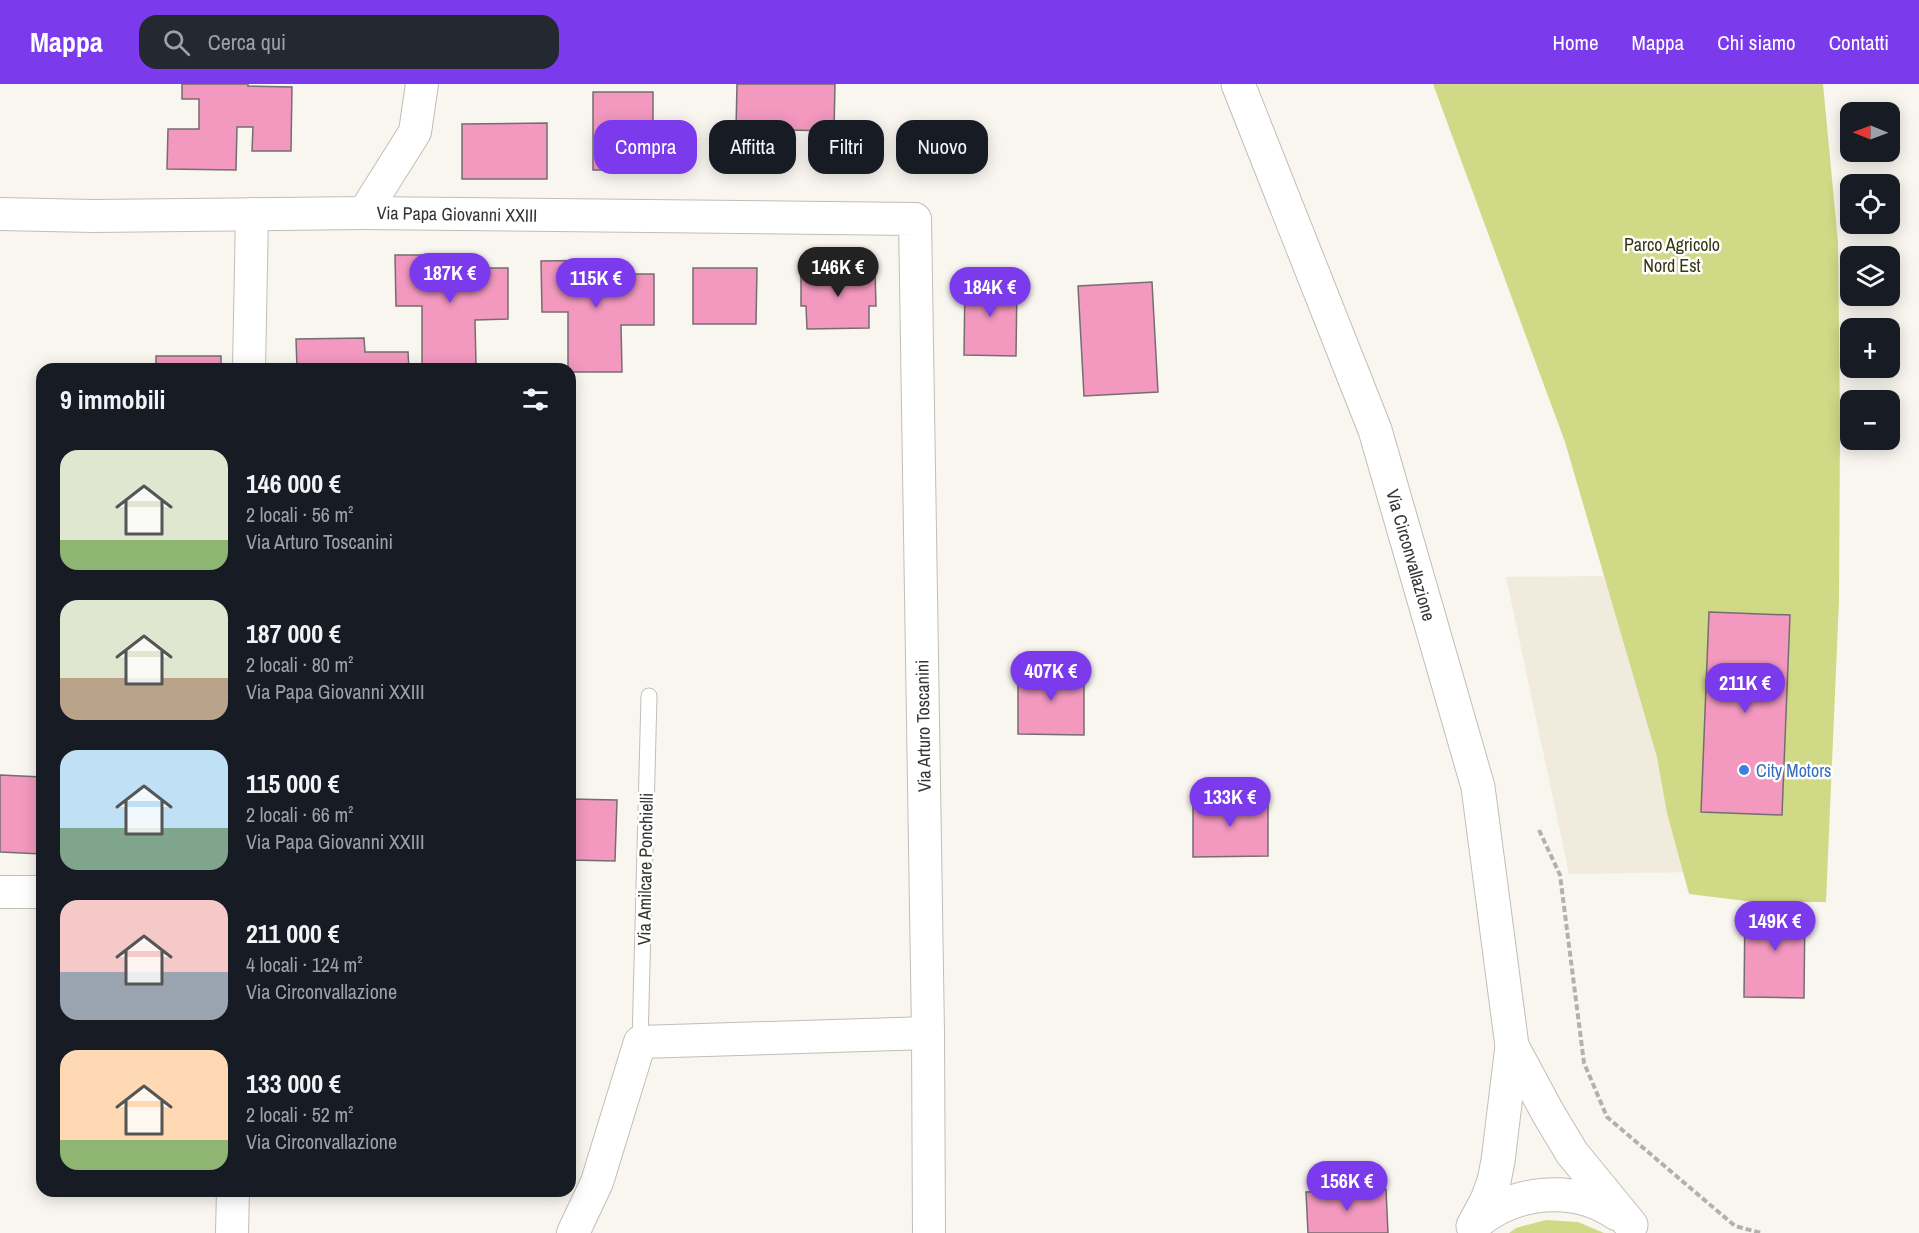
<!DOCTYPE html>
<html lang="it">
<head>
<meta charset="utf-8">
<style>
	body { margin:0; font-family:"Archivo Narrow",sans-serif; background:#242831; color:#f1f3f6; height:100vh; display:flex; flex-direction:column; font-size:22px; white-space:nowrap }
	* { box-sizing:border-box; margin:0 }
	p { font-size:20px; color:#9ea1a6 }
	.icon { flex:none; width:33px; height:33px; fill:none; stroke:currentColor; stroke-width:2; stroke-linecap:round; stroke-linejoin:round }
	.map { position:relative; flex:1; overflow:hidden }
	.panel { position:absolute; left:36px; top:279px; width:540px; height:834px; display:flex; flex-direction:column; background:#171b24; border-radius:18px; box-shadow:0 3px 15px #0003 }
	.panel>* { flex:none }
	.banner { position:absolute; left:594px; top:36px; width:570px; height:54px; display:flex; gap:12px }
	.needle { width:39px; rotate:271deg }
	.fabs { position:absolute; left:1840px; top:18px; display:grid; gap:12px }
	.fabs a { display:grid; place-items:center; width:60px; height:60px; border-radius:12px; background:#171b24; box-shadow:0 3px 15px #0003; font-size:30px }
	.price { position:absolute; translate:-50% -51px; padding:0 14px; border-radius:21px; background:#7c3aed; color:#fff; font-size:20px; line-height:39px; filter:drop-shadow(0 2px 3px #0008) }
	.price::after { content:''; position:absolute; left:50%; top:36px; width:18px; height:14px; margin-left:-9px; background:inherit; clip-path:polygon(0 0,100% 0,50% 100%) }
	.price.active { background:#222; color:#fff }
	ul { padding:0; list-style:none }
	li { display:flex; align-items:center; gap:18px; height:150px; padding:0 24px }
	li span { display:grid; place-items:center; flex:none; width:168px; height:120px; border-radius:18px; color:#555 }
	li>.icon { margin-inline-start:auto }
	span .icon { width:72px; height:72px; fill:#fffc; stroke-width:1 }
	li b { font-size:26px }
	h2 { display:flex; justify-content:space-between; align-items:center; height:72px; padding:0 24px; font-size:26px }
	.pill { padding:0 21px; border-radius:18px; background:#171b24; box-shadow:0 3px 15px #0003; font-size:21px; line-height:54px }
	.pill.active { background:#7c3aed; color:#fff }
	header { display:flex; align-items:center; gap:36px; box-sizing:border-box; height:84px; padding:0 30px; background:#7c3aed; color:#fff }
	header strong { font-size:28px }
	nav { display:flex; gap:33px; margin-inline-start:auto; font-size:21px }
	.search { width:420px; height:54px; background:#242831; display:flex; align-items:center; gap:15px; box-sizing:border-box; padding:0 21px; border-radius:18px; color:#9ea1a6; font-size:22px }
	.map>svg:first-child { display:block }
	.built { fill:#f0ebdd }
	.green { fill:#d0d986 }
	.building { fill:#f398bf; stroke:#746e70; stroke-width:1.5 }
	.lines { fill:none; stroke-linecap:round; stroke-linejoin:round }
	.lane-casing { stroke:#c1beb8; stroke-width:17 }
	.street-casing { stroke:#c1beb8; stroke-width:34 }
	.secondary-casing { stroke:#c1beb8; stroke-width:35 }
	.path { stroke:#b3b1ac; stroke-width:4; stroke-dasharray:6 3; stroke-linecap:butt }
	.lane { stroke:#fff; stroke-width:15 }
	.street { stroke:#fff; stroke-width:32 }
	.secondary { stroke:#fff; stroke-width:33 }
	.shop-dot { fill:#3f7fe0; stroke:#fff; stroke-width:2 }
	.labels { text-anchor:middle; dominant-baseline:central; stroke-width:5; stroke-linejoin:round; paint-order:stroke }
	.street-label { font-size:18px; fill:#363533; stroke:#fff }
	.park-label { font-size:18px; fill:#343710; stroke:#fff }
	.shop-label { font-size:18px; fill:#366cbe; stroke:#fff; text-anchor:start }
</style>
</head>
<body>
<header>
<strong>Mappa</strong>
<div class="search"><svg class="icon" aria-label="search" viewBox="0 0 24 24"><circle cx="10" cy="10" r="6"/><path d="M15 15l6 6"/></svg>Cerca qui</div>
<nav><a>Home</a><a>Mappa</a><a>Chi siamo</a><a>Contatti</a></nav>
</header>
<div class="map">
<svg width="1919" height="1149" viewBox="0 0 1919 1149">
	<rect width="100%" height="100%" fill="#f9f6f0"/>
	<!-- built -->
	<polygon class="built" points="1833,490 1825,786 1569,790 1506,493"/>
	<!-- green -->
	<g class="green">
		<polygon points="1433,0 1823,0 1838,158 1840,340 1839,516 1826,818 1754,818 1689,810 1667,729 1657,673 1565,358"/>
		<polygon points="1546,1136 1578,1138 1604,1149 1509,1149 1516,1144"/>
	</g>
	<!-- building -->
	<g class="building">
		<polygon points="182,0 248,0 248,2 292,3 291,67 252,67 253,43 237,43 236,86 167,85 168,45 199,45 199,15 182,15"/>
		<polygon points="737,0 835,0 834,47 736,45"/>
		<rect x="593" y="8" width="60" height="78"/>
		<polygon points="547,39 547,95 462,95 462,40"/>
		<polygon points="395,171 464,171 464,184 508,184 508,235 475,236 476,282 422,283 422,222 396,222"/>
		<polygon points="609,176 610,190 654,190 654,241 621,241 622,288 570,288 570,285 568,285 568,228 542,228 541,177"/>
		<polygon points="693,184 757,184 756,240 693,240"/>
		<polygon points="875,186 876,222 869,222 869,244 807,245 806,222 801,222 801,187"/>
		<polygon points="965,196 1017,197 1016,272 964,271"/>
		<polygon points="1152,198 1158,308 1084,312 1078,202"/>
		<polygon points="364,254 365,268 408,268 409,285 297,285 296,255"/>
		<rect x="156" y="272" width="65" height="13"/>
		<polygon points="1709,528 1790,531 1782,731 1701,728"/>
		<polygon points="1018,586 1084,586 1084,651 1018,650"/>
		<polygon points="0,691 42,693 42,770 0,768"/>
		<polygon points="570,715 617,716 615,777 570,776"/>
		<polygon points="1268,715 1268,772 1193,773 1193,716"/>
		<rect x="570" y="800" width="4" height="42"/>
		<polygon points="1745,823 1805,823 1804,914 1744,913"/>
		<polygon points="1386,1105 1388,1149 1308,1149 1306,1108"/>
	</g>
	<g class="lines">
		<!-- lane casing -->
		<g class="lane-casing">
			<polyline id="lane" points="640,958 649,612"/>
		</g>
		<!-- street casing -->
		<g class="street-casing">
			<g id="street">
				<polyline points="364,129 415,48 422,0"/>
				<polyline points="0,130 93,132 364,129 915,135 928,949 929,1149"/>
				<polyline points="249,285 252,130"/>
				<polyline points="0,808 42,808"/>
				<polyline points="232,1149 233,1107"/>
				<polyline points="573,1149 597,1098 640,958 928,949"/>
			</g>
		</g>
		<!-- secondary casing -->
		<g class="secondary-casing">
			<g id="secondary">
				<polyline points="1238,0 1375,346 1478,703 1512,962 1498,1077 1494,1097 1487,1116 1473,1142"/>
				<polyline points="1512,962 1548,1029 1572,1069 1631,1141"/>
				<path d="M 1474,1141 C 1513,1106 1574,1100 1617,1130"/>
			</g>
		</g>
		<!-- path -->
		<polyline class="path" points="1539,746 1560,791 1584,979 1607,1033 1735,1142 1761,1149"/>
		<!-- lane -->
		<use href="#lane" class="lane"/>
		<!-- street -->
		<use href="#street" class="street"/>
		<!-- secondary -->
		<use href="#secondary" class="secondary"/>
	</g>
	<!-- markers -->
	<circle class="shop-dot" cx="1744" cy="686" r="6"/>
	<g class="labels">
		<!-- street labels -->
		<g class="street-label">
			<text transform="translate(457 130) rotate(1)">Via Papa Giovanni XXIII</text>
			<text transform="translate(1411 471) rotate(74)">Via Circonvallazione</text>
			<text transform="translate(923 642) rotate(-91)">Via Arturo Toscanini</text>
			<text transform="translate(645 785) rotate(-89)">Via Amilcare Ponchielli</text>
		</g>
		<!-- park labels -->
		<g class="park-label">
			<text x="1672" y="160">Parco Agricolo<tspan x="1672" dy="21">Nord Est</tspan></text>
		</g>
		<!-- shop labels -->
		<g class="shop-label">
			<text x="1756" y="686">City Motors</text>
		</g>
	</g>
</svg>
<div class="fabs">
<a><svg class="needle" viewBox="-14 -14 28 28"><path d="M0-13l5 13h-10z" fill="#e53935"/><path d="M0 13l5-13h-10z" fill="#9ea1a6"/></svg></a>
<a><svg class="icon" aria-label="locate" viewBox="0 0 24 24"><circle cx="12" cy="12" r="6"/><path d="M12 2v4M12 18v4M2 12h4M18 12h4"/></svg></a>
<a><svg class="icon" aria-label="layers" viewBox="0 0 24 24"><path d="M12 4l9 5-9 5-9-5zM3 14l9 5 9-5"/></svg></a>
<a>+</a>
<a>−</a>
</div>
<b class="price active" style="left:838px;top:214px">146K €</b>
<b class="price" style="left:450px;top:220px">187K €</b>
<b class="price" style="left:596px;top:225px">115K €</b>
<b class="price" style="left:990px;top:234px">184K €</b>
<b class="price" style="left:1051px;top:618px">407K €</b>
<b class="price" style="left:1745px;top:630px">211K €</b>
<b class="price" style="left:1230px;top:744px">133K €</b>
<b class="price" style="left:1775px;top:868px">149K €</b>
<b class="price" style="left:1347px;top:1128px">156K €</b>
<div class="banner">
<a class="pill active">Compra</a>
<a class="pill">Affitta</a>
<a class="pill">Filtri</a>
<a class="pill">Nuovo</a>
</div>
<section class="panel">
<h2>9 immobili<svg class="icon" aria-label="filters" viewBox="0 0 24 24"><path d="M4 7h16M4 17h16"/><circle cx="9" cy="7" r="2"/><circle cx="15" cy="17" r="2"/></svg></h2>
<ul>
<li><span style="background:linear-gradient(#dfe7d0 75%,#8fb573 0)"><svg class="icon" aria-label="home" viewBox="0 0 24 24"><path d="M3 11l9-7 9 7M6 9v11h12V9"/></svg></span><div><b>146 000 €</b><p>2 locali · 56 m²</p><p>Via Arturo Toscanini</p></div></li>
<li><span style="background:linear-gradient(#dfe7d0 65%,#b9a48a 0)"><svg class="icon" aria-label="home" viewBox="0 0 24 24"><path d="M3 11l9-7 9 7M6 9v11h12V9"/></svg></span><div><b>187 000 €</b><p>2 locali · 80 m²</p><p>Via Papa Giovanni XXIII</p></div></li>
<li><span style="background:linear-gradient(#bfe0f5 65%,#7fa58c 0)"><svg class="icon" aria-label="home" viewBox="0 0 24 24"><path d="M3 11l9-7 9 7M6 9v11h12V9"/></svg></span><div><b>115 000 €</b><p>2 locali · 66 m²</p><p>Via Papa Giovanni XXIII</p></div></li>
<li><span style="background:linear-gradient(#f6c9c9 60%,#9aa5b1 0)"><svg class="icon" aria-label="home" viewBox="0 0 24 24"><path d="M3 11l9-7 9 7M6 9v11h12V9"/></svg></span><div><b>211 000 €</b><p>4 locali · 124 m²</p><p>Via Circonvallazione</p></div></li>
<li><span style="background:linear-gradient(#ffd9b3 75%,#8fb573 0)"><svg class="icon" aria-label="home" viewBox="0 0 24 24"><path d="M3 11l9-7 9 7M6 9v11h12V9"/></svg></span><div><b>133 000 €</b><p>2 locali · 52 m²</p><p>Via Circonvallazione</p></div></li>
</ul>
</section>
</div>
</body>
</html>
